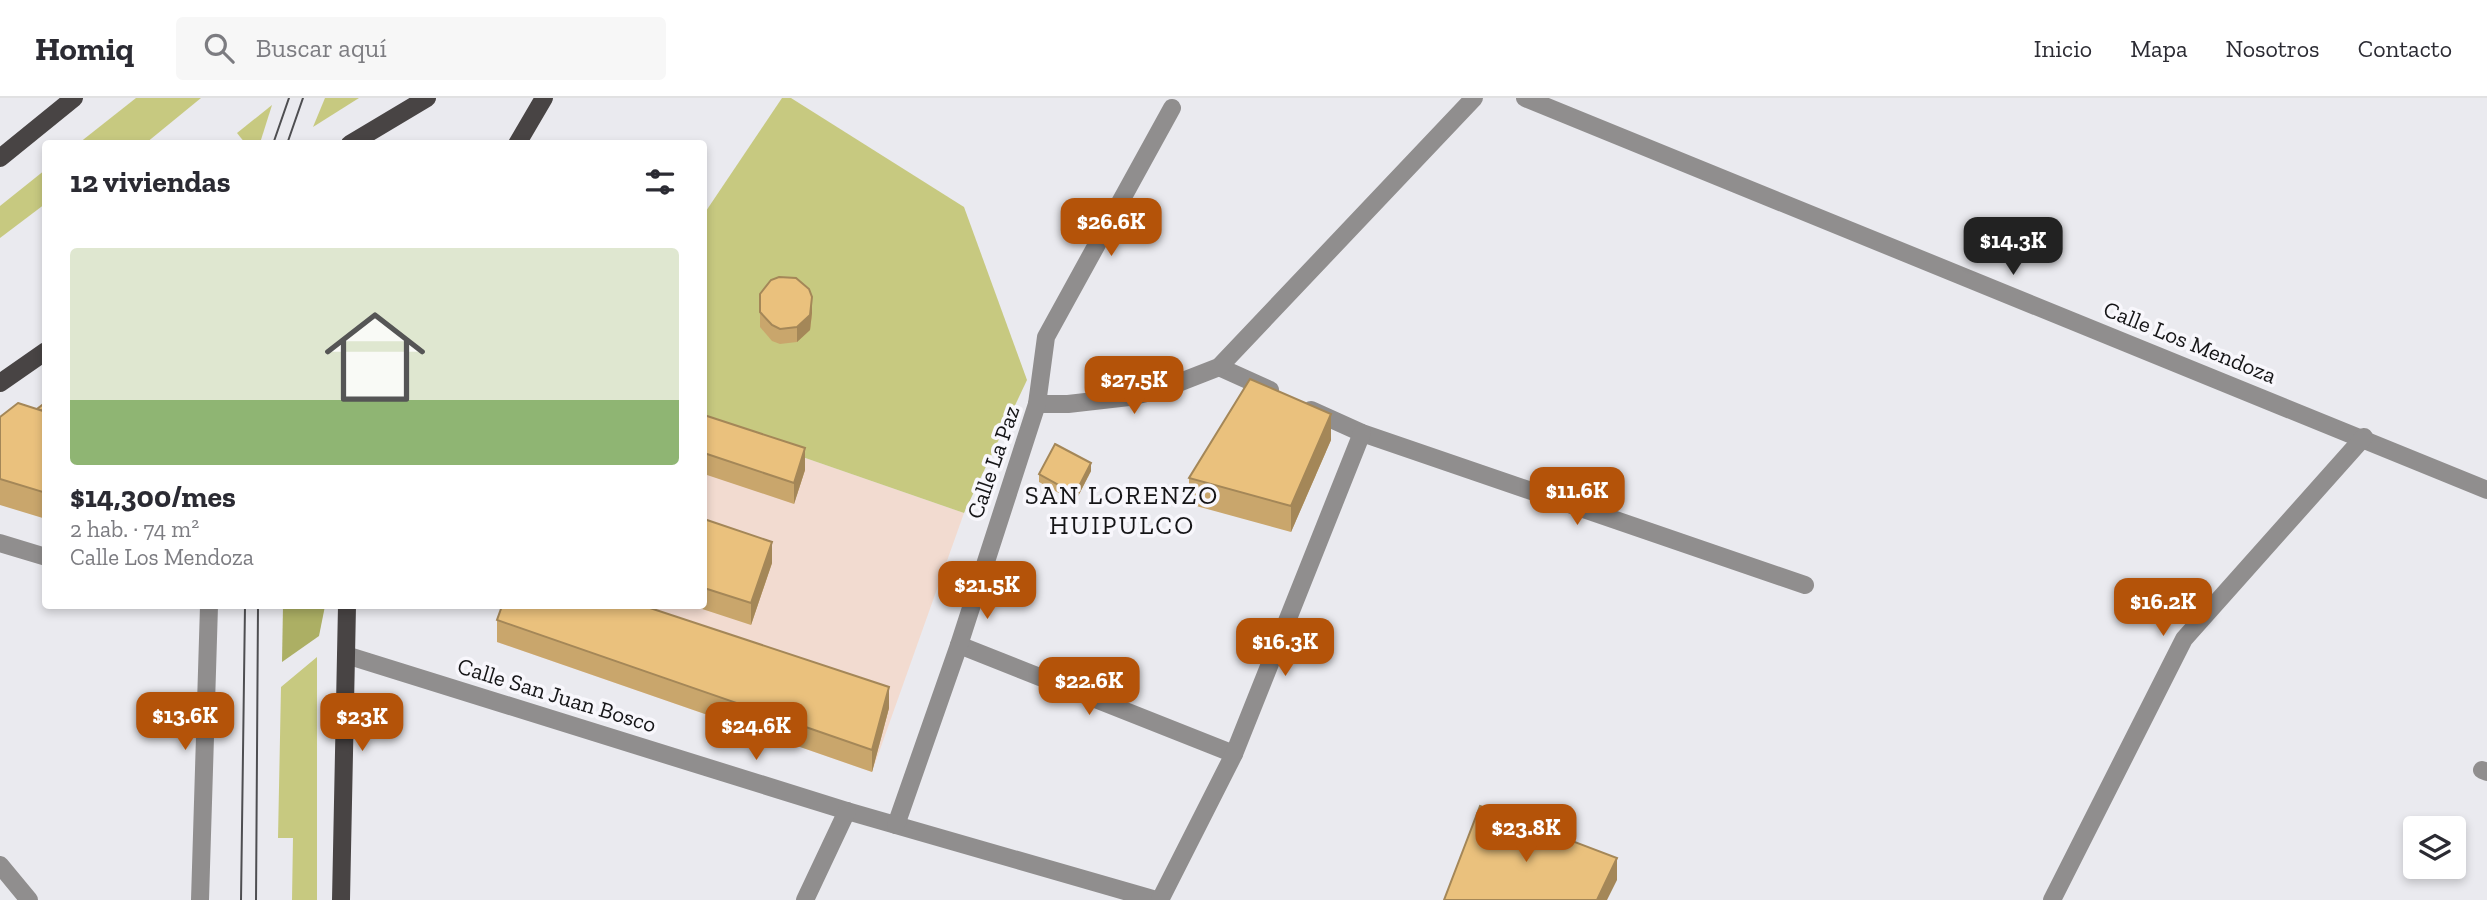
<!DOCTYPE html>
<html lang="es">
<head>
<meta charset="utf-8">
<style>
	body { margin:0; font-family:"Zilla Slab",serif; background:#f7f7f7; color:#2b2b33; height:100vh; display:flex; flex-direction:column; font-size:26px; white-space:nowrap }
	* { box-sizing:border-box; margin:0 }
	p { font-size:23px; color:#7c7c81 }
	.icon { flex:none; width:38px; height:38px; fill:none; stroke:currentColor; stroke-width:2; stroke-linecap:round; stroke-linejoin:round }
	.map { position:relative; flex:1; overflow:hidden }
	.sheet { position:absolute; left:42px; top:42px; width:665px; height:469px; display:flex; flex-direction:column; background:#fff; border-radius:7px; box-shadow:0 4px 10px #0003 }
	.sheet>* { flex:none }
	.buttons { position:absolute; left:2403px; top:718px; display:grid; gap:14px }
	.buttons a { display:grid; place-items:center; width:63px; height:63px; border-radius:7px; background:#fff; box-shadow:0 4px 10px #0003; font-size:35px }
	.price { position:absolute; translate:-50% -60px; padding:0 16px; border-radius:14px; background:#b45309; color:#fff; font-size:23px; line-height:46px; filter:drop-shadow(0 2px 4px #0008) }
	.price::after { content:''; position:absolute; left:50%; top:42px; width:21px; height:16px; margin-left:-10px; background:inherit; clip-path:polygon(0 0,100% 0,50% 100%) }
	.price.on { background:#222; color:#fff }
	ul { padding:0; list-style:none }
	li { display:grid; align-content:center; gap:14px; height:371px; padding:0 28px }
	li+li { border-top:2px solid #e1e1e2 }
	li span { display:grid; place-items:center; height:217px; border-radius:7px; color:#555 }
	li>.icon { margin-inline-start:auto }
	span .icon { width:126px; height:126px; fill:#fffc; stroke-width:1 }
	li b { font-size:30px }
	h2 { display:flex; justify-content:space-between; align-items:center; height:84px; padding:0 28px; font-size:30px }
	header { display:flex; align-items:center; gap:42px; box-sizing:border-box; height:98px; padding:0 35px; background:#fff; border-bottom:2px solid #e1e1e2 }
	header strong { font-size:33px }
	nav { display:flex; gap:38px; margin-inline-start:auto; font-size:24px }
	.search { width:490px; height:63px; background:#f7f7f7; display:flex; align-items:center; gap:18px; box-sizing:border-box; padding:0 24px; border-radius:7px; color:#7c7c81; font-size:26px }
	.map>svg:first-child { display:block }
	.education { fill:#f2dbd0 }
	.green { fill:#c7c980 }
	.forest { fill:#acaf64 }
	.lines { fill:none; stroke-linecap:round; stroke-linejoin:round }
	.minor { stroke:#908e8e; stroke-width:18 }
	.major { stroke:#484444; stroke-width:18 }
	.tram { stroke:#4e4e51; stroke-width:2 }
	.wall { fill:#c9a66c }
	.shaded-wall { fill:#a48758 }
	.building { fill:#eac17d; stroke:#a48758; stroke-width:2 }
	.labels { text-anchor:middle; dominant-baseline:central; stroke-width:7; stroke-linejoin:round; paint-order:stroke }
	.street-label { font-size:23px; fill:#151517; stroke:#f8f7fc }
	.quarter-label { font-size:26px; letter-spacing:2px; fill:#151517; stroke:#f8f7fc }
</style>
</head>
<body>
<header>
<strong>Homiq</strong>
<div class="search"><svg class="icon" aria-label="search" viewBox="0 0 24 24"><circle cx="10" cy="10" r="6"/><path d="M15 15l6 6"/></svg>Buscar aquí</div>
<nav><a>Inicio</a><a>Mapa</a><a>Nosotros</a><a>Contacto</a></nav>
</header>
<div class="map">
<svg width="2487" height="802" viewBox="0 0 2487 802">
	<rect width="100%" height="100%" fill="#eaeaef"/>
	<!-- education -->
	<polygon class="education" points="704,325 964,415 872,674 497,544 510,508 704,508"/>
	<!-- green -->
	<g class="green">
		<polygon points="136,0 201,0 146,45 79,45"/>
		<polygon points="325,0 359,0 313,29"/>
		<polygon points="782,0 791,0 964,109 1027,282 964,415 704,325 704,116"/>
		<polygon points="272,7 260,45 245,45 237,35"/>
		<polygon points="45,72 45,106 0,140 0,108"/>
		<polygon points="317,559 317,802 292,802 293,740 278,740 281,589"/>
	</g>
	<!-- forest -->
	<polygon class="forest" points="283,508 325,508 319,538 282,564"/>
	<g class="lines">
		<!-- minor -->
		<g class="minor">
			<polyline points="1525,0 2487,392"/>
			<polyline points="1219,269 1270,292"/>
			<polyline points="1037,306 1068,306 1129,299 1160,292 1219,269 1474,0"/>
			<polyline points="1311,312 1362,335 1805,487"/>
			<polyline points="0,445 46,459"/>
			<polyline points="959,547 1234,656"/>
			<polyline points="346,557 847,713 1156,802"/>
			<polyline points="2482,672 2487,674"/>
			<polyline points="896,727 959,547 1037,306 1046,239 1172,10"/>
			<polyline points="0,767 29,802"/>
			<polyline points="200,802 209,508"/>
			<polyline points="805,802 847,713"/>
			<polyline points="1160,802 1234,656 1362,335"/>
			<polyline points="2052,802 2184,541 2364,339"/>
		</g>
		<!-- major -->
		<g class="major">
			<polyline points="350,46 427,0"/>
			<polyline points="517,46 544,0"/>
			<polyline points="0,60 74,0"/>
			<polyline points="0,285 46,253"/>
			<polyline points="341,802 347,508"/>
		</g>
		<!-- tram -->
		<g class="tram">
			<polyline points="273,46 289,0"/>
			<polyline points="287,46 303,0"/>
			<polyline points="241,802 245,508"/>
			<polyline points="256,802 258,508"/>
		</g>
	</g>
	<!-- wall -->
	<g class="wall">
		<polygon points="760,196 812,215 810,232 797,244 780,246 772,243 760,229"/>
		<polygon points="46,304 46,421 0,407 0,319 37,311"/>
		<polygon points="704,317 805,372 794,406 704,376"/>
		<polygon points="1331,342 1291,434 1189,406 1189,380"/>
		<polygon points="1091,373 1075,404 1039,384 1039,376"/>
		<polygon points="704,421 772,465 751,527 693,508 704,508"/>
		<polygon points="497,522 889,610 872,674 497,544"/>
	</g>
	<!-- shaded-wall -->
	<g class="shaded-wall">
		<polygon points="812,199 812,215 810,232 797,244 797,229"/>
		<polygon points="1331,316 1331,342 1291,434 1291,408"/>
		<polygon points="805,350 805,372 794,406 794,385"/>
		<polygon points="1091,365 1091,373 1075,404 1075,396"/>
		<polygon points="772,444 772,465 751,527 751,505"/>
		<polygon points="889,589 889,610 872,674 872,652"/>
		<polygon points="1617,760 1617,782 1607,802 1597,802"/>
	</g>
	<!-- building -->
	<g class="building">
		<polygon points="779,179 796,180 809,191 812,199 810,217 797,229 780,231 772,227 760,214 760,196 771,182"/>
		<polygon points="1250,281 1331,316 1291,408 1189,380"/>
		<polygon points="46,304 46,314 37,311"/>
		<polygon points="18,305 46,314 46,395 0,381 0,319"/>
		<polygon points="704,317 805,350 794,385 704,355"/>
		<polygon points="1055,346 1091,365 1075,396 1039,376"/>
		<polygon points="704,421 772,444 751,505 704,490"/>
		<polygon points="502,508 644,508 889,589 872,652 497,522"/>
		<polygon points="1480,708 1617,760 1597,802 1444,802"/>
	</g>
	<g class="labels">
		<!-- street labels -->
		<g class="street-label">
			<text transform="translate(2190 244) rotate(22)">Calle Los Mendoza</text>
			<text transform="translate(993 364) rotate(-71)">Calle La Paz</text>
			<text transform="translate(557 597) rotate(17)">Calle San Juan Bosco</text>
		</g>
		<!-- quarter labels -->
		<g class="quarter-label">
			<text x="1122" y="397">SAN LORENZO<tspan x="1122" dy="30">HUIPULCO</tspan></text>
		</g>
	</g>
</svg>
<div class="buttons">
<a><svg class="icon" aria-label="layers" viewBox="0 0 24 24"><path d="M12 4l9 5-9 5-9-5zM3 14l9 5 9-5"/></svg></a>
</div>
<b class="price" style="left:1111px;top:160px">$26.6K</b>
<b class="price on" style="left:2013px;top:179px">$14.3K</b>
<b class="price" style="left:1134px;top:318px">$27.5K</b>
<b class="price" style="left:1577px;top:429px">$11.6K</b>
<b class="price" style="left:987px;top:523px">$21.5K</b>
<b class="price" style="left:2163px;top:540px">$16.2K</b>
<b class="price" style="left:1285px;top:580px">$16.3K</b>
<b class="price" style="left:1089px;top:619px">$22.6K</b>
<b class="price" style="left:185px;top:654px">$13.6K</b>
<b class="price" style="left:362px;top:655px">$23K</b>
<b class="price" style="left:756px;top:664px">$24.6K</b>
<b class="price" style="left:1526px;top:766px">$23.8K</b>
<section class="sheet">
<h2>12 viviendas<svg class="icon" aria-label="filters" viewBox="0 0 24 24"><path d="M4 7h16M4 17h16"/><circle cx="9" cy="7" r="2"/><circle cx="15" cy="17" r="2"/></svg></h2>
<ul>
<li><span style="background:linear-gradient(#dfe7d0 70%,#8fb573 0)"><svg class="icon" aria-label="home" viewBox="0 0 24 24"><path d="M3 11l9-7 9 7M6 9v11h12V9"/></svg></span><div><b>$14,300/mes</b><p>2 hab. · 74 m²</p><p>Calle Los Mendoza</p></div></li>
</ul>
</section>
</div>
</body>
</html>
